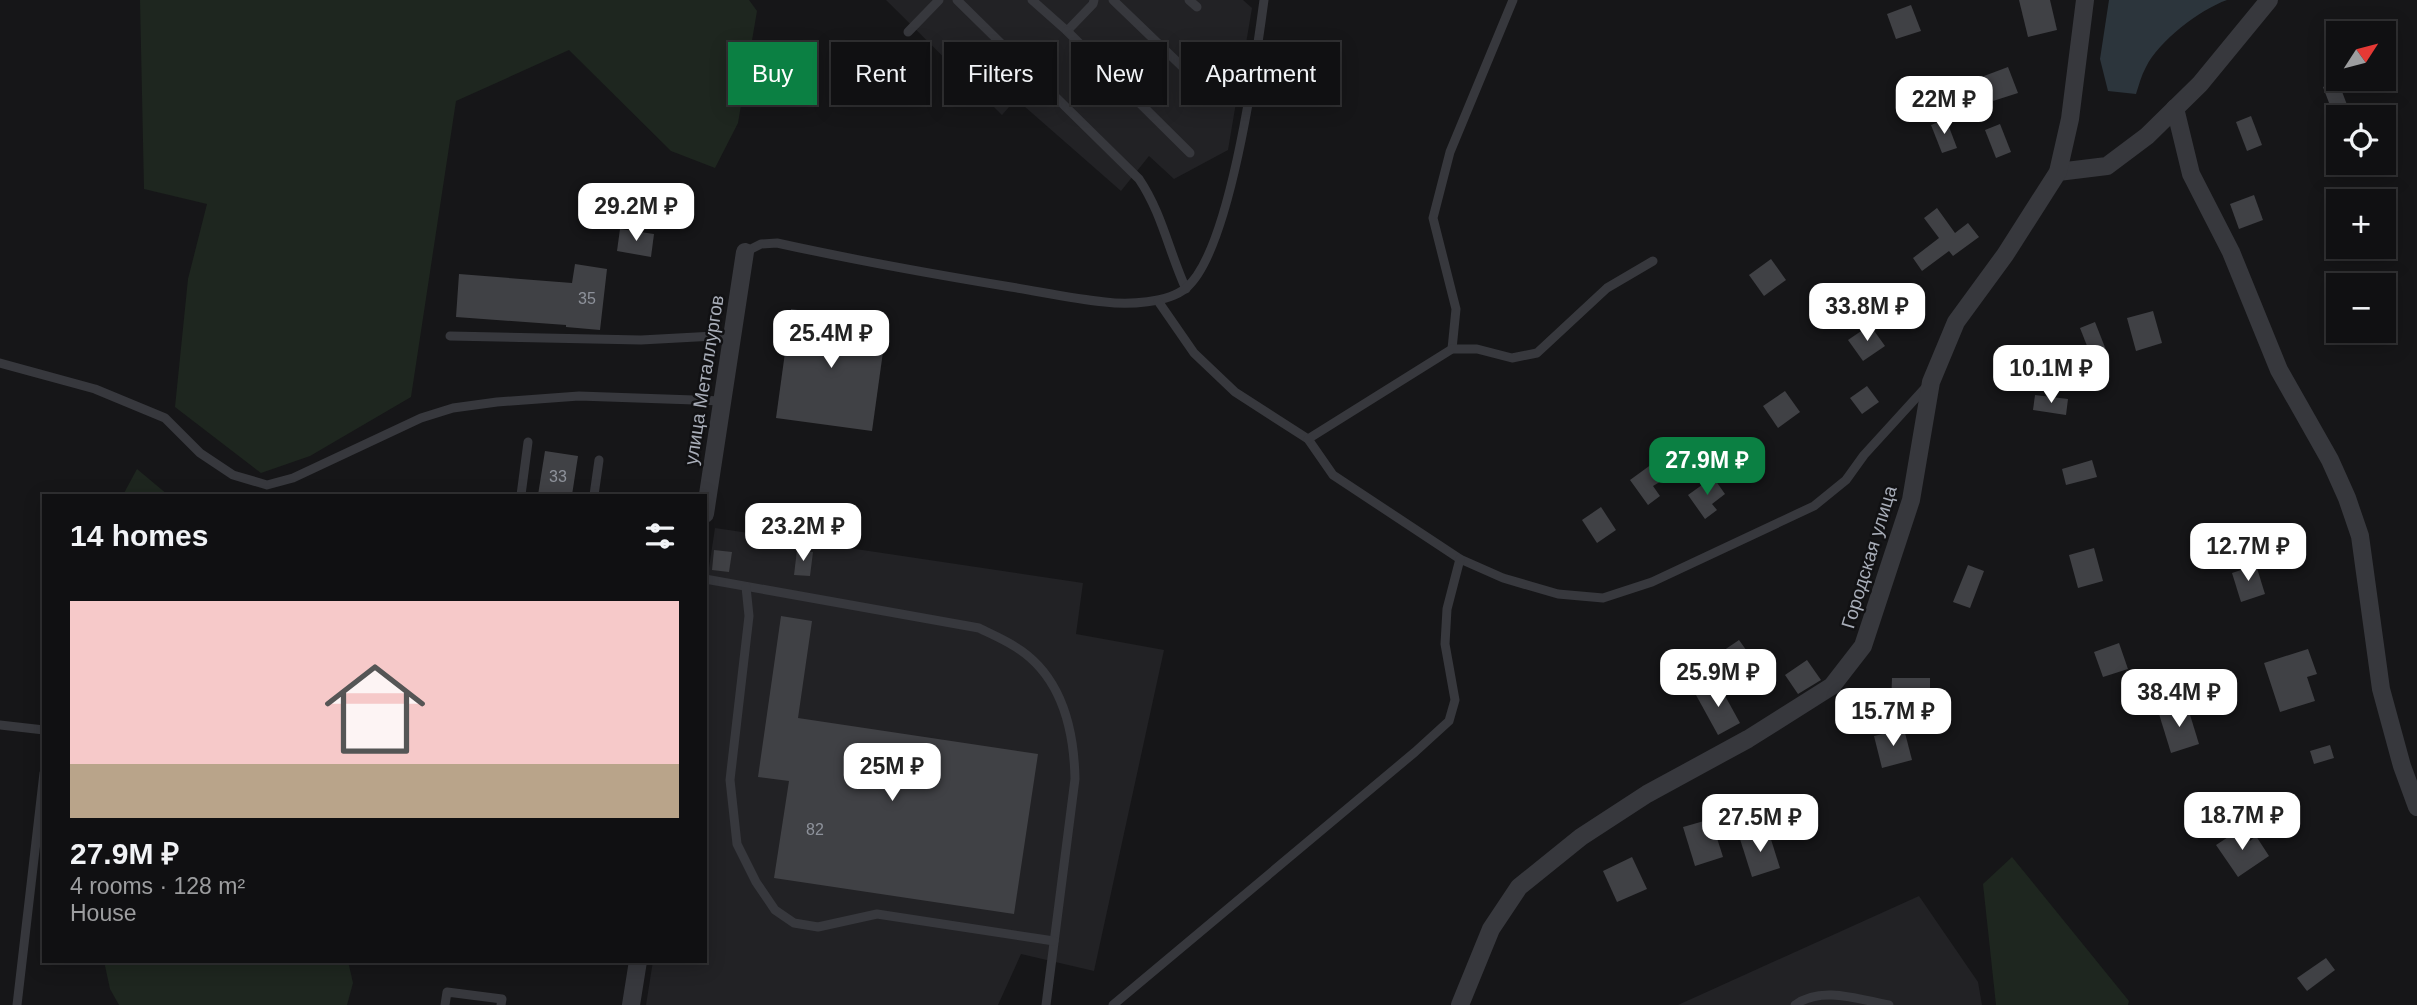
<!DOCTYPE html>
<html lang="en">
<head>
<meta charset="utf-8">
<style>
	body { margin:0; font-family:Helvetica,sans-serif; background:#1e1e20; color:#f1f3f6; height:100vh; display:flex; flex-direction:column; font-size:26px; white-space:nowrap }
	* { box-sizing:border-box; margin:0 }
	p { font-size:23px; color:#9c9d9f }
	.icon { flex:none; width:38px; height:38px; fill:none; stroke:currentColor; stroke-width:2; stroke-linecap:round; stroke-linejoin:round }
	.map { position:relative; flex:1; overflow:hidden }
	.panel { position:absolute; left:42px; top:494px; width:665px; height:469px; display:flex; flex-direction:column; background:#101012; border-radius:0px; box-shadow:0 4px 18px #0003,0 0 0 2px #303032 }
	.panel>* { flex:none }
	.guide { position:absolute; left:728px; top:42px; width:665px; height:63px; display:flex; gap:14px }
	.needle { width:46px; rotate:54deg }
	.tools { position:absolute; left:2326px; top:21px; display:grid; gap:14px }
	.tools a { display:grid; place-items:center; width:70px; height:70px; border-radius:0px; background:#101012; box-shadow:0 4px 18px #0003,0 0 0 2px #303032; font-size:35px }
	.price { position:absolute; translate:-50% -60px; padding:0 16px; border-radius:14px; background:#fff; color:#222; font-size:23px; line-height:46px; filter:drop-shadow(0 2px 4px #0008) }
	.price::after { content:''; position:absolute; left:50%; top:42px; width:21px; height:16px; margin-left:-10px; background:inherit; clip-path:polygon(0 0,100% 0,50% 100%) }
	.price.selected { background:#0b8043; color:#fff }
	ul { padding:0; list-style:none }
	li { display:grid; align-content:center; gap:14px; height:371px; padding:0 28px }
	li span { display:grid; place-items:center; height:217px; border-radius:0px; color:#555 }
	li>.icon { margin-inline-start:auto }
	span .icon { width:126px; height:126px; fill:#fffc; stroke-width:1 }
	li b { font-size:30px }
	h2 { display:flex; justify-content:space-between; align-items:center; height:84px; padding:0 28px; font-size:30px }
	.tag { padding:0 24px; border-radius:0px; background:#101012; box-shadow:0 4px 18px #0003,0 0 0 2px #303032; font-size:24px; line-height:63px }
	.tag.selected { background:#0b8043; color:#fff }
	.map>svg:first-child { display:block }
	.built { fill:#222225 }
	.green { fill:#1e261f }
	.water { fill:#2c353c }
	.building { fill:#404145 }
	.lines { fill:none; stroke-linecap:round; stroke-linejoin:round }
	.lane { stroke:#37383d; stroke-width:9 }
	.street { stroke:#37383d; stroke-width:18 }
	.labels { text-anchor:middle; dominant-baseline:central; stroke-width:5; stroke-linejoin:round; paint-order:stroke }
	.number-label { font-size:16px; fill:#8e929b }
	.street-label { font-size:19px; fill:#a8adb8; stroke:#111113 }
</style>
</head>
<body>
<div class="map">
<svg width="2417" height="1005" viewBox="0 0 2417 1005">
	<rect width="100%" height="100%" fill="#161618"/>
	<!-- built -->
	<g class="built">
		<polygon points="886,0 1243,0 1252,8 1228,150 1174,179 1149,156 1121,191 1016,99 1002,115"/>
		<polygon points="715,528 1083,583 1076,634 1164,650 1094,971 1021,954 998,1005 646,1005 653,961 705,961 705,594"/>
		<polygon points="1919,896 1978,982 1982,1005 1678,1005"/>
	</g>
	<!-- green -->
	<g class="green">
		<polygon points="140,0 749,0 757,11 738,123 715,168 671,151 569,50 456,101 411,397 310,456 261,473 175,407 188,279 207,204 144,189"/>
		<polygon points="137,469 168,495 123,495"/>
		<polygon points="2012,857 2129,1001 2128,1005 1996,1005 1983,884"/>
		<polygon points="104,961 348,961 353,983 347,1005 119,1005 110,989"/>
	</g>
	<!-- water -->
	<path class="water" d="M 2109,0 L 2227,0 C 2199,10 2159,41 2146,67 C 2141,76 2139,85 2136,94 L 2108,91 L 2100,59 Z"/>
	<!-- building -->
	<g class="building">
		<polygon points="2019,0 2050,0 2057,30 2028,37"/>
		<polygon points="1911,5 1921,31 1896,39 1887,14"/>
		<polygon points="2008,67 2018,93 1993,101 1984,76"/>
		<polygon points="2338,81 2349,110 2334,116 2323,87"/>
		<polygon points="2251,116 2262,145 2247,151 2236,122"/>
		<polygon points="1946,119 1957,148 1942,153 1931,125"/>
		<polygon points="2000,124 2011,152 1996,158 1985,130"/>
		<polygon points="2254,195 2263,220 2239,229 2230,204"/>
		<polygon points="1937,208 1955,233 1968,223 1979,237 1953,256 1949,251 1922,271 1913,258 1939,238 1924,218"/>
		<polygon points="620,229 654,234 651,257 617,251"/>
		<polygon points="1771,259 1786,280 1764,296 1749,275"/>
		<polygon points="575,264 607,269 600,330 566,327 566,325 456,317 459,274 572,283"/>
		<polygon points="791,309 887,323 872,431 776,418"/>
		<polygon points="2153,311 2162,343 2136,351 2127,318"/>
		<polygon points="2095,322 2106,350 2091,356 2080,328"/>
		<polygon points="1870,325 1885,346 1863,361 1848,340"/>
		<polygon points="1867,386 1879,402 1862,414 1850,398"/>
		<polygon points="1785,391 1800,412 1778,428 1763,406"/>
		<polygon points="2035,395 2068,399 2066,415 2033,410"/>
		<polygon points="545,451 578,456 572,495 538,495"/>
		<polygon points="2092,460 2097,477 2066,485 2062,469"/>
		<polygon points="1652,464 1663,480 1653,486 1660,496 1648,505 1630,480"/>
		<polygon points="1713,477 1725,494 1712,504 1717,510 1705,519 1688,495"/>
		<polygon points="1601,507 1616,530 1597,543 1582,520"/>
		<polygon points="2094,548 2103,581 2078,588 2069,555"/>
		<polygon points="714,550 732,552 729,572 712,570"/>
		<polygon points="797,550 813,552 810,576 794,575"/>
		<polygon points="1968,565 1984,571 1970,608 1953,602"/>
		<polygon points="2256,565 2265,594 2241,602 2232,573"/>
		<polygon points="781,616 812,621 798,718 1038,754 1014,914 774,878 789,781 758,777"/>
		<polygon points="1739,640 1754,661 1732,676 1717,655"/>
		<polygon points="2119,643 2128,669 2103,677 2094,652"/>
		<polygon points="2308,649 2317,674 2307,677 2315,701 2280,712 2264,663"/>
		<polygon points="1807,660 1821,680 1798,694 1785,675"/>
		<polygon points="1892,678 1930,678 1930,706 1891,706"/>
		<polygon points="1718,683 1740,723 1718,735 1696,695"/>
		<polygon points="2187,705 2199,744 2171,753 2159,714"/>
		<polygon points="1904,729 1912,760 1882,768 1874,736"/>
		<polygon points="2330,745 2334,758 2314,764 2310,751"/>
		<polygon points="1711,819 1723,857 1695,866 1683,827"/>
		<polygon points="2242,828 2250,841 2256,836 2269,856 2238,877 2216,845"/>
		<polygon points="1768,830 1780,868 1752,877 1740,839"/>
		<polygon points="1632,857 1647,889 1617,902 1603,871"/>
		<polygon points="2326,958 2335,970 2307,991 2297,978"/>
	</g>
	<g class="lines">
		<!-- lane -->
		<g class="lane">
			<path d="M 957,0 L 1139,179 C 1162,213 1169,252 1186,289"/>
			<polyline points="1032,0 1067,31 1093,4 1094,0"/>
			<polyline points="1113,0 1193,77"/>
			<polyline points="1189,0 1197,7"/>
			<polyline points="1067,31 1190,153"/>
			<polyline points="908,32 939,0"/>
			<path d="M 745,252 L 761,244 L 777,243 C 854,260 932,274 1011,287 C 1042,292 1073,299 1105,302 C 1128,305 1168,303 1186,288 C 1230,252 1256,60 1264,0"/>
			<polyline points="1158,301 1194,353 1235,392 1308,439 1333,475 1460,559 1503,578 1558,594 1603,598 1652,582 1814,506 1846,480 1864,455 1926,387"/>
			<polyline points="450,336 641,340 733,335"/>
			<polyline points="1452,349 1456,309 1433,218 1450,152 1513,0"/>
			<polyline points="0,363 95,389 165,418 200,453 233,475 267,485 293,478 421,418 453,408 497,402 579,396 723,401"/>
			<polyline points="1308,439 1452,349 1477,349 1512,358 1537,353 1607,288 1653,261"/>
			<polyline points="521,495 528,442"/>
			<polyline points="594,495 599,460"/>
			<path d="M 705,579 L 979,628 C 991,634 1003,639 1014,646 C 1061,674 1074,727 1075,779 L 1046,1005"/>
			<polyline points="746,587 749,616 730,780 737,844 756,882 775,910 794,923 818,927 877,914 1054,941"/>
			<polyline points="0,725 44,730"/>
			<polyline points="17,1005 44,773"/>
			<polyline points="445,1005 447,992 502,999 501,1005"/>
			<polyline points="1113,1005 1415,752 1449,721 1455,700 1445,644 1447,609 1460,559"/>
			<path d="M 1795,1005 C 1821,985 1861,1000 1889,1005"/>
		</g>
		<!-- street -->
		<g class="street">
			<polyline points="2175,108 2191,174 2231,252 2279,370 2330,460 2347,498 2360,536 2381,689 2402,766 2417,807"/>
			<polyline points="2058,172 2107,166 2147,136 2200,84 2269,0"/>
			<polyline points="705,514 745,252"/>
			<polyline points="631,1005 638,961"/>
			<polyline points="1460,1005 1491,929 1519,887 1581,837 1647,794 1748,739 1832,686 1863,646 1911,500 1931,382 1956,322 2005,255 2058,172 2070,119 2085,0"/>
		</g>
	</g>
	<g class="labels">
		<!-- number labels -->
		<g class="number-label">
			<text x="587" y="298">35</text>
			<text x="558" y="476">33</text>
			<text x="815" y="829">82</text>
		</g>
		<!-- street labels -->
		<g class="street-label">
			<text transform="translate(704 380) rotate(-81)">улица Металлургов</text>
			<text transform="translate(1869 557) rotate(-73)">Городская улица</text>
		</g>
	</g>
</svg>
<div class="tools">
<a><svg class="needle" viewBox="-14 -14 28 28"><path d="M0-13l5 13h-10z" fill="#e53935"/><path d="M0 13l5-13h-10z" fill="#9c9d9f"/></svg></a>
<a><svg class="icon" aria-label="locate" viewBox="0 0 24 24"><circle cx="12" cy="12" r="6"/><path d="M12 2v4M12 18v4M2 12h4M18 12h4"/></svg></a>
<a>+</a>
<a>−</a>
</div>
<b class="price" style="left:1944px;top:136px">22M ₽</b>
<b class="price" style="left:636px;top:243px">29.2M ₽</b>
<b class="price" style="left:1867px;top:343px">33.8M ₽</b>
<b class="price" style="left:831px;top:370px">25.4M ₽</b>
<b class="price" style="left:2051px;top:405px">10.1M ₽</b>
<b class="price selected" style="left:1707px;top:497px">27.9M ₽</b>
<b class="price" style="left:803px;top:563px">23.2M ₽</b>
<b class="price" style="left:2248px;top:583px">12.7M ₽</b>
<b class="price" style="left:1718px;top:709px">25.9M ₽</b>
<b class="price" style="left:2179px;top:729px">38.4M ₽</b>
<b class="price" style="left:1893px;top:748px">15.7M ₽</b>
<b class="price" style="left:892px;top:803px">25M ₽</b>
<b class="price" style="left:2242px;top:852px">18.7M ₽</b>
<b class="price" style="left:1760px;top:854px">27.5M ₽</b>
<div class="guide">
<a class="tag selected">Buy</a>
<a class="tag">Rent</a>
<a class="tag">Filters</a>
<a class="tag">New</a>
<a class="tag">Apartment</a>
</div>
<section class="panel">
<h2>14 homes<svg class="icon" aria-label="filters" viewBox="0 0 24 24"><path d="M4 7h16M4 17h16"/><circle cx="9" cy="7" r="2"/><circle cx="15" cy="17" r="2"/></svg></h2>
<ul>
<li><span style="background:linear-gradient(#f6c9c9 75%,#b9a48a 0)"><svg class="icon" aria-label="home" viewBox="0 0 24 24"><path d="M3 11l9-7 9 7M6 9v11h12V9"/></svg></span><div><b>27.9M ₽</b><p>4 rooms · 128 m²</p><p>House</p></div></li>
</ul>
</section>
</div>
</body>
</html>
